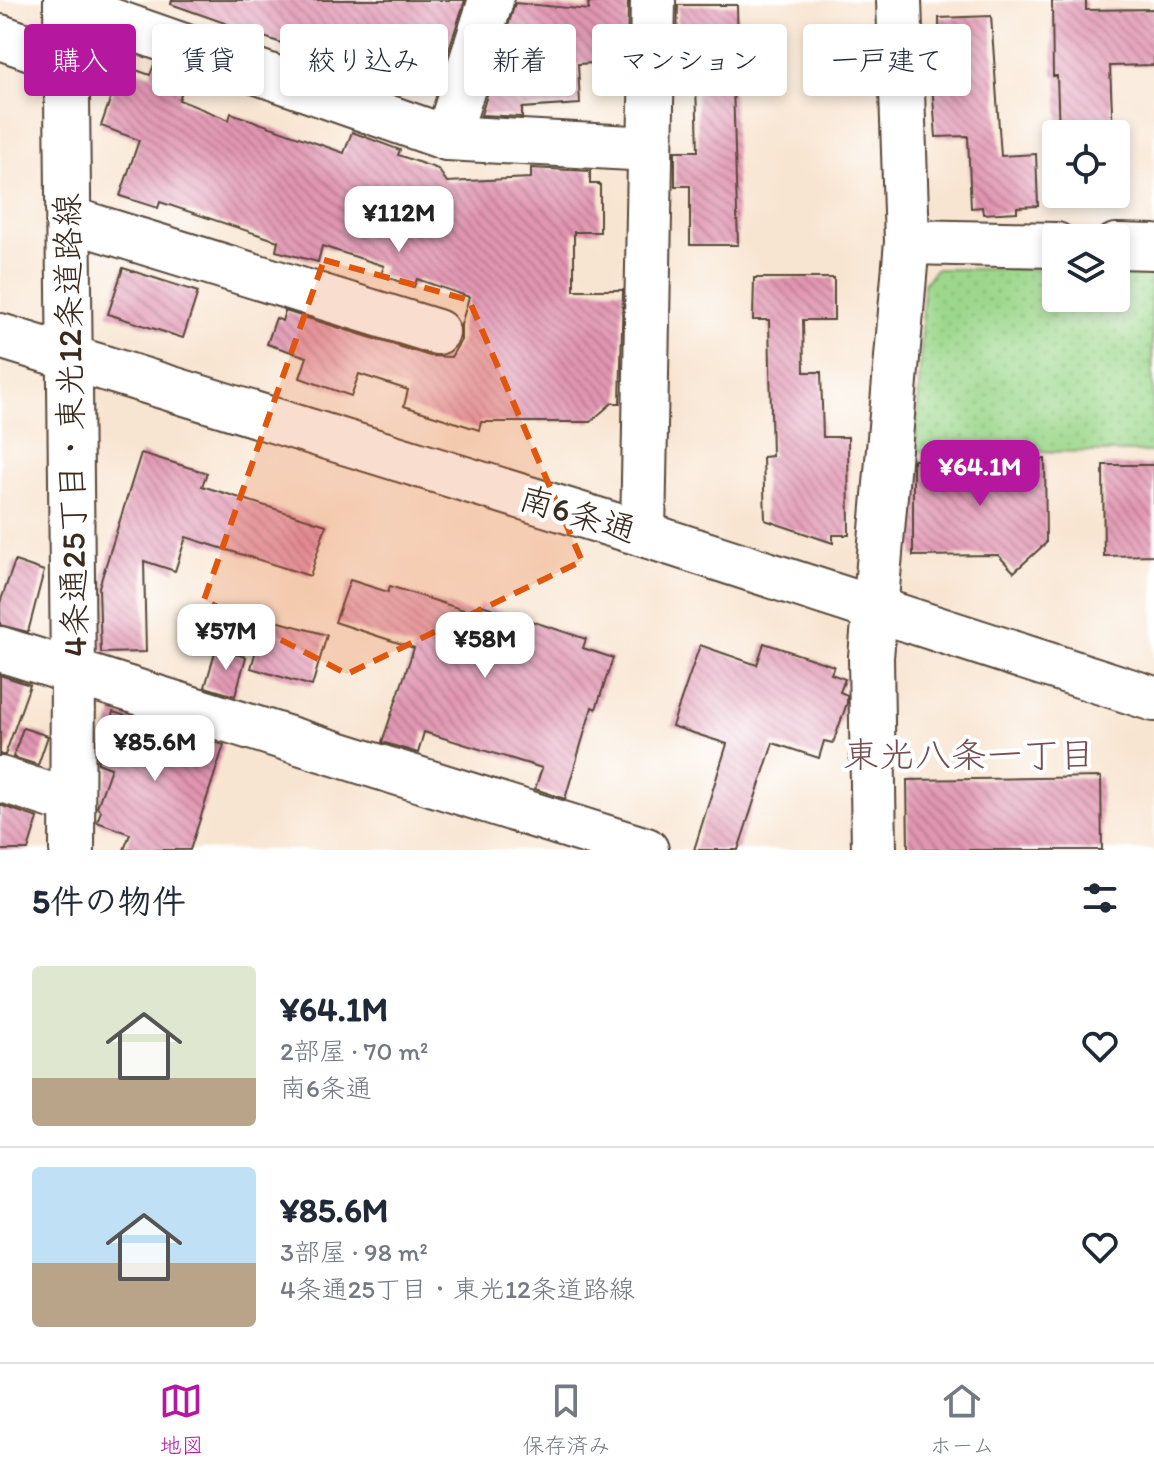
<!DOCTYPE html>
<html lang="ja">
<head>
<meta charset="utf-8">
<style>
	body { margin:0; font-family:Itim,"Klee One",sans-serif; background:#f2f2f3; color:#1f2937; height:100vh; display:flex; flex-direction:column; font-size:30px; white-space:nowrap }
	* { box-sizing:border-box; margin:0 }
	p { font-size:26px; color:#747a83 }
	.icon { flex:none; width:44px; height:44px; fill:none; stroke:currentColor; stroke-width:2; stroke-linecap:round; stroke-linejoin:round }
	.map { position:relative; height:850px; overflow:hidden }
	.drawer { display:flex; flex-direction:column; background:#fff; flex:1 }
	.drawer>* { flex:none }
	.top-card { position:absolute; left:24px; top:24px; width:1106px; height:72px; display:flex; gap:16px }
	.buttons { position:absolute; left:1042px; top:120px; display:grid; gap:16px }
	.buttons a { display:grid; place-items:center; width:88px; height:88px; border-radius:8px; background:#fff; box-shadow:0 4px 12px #0003; font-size:40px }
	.price { position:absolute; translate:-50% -68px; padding:0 18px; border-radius:16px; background:#fff; color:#222; font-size:26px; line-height:52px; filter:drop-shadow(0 2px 4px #0008) }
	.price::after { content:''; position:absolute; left:50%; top:48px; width:24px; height:18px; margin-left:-12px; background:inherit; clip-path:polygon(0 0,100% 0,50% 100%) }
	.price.on { background:#b5179e; color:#fff }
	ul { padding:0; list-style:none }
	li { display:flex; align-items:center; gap:24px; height:200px; padding:0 32px }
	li+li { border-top:2px solid #e0e1e3 }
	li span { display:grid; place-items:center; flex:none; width:224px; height:160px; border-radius:8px; color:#555 }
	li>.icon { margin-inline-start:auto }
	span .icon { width:96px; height:96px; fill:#fffc; stroke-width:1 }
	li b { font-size:34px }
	h2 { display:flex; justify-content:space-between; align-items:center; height:96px; padding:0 32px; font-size:34px }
	.pill { padding:0 28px; border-radius:8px; background:#fff; box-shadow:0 4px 12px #0003; font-size:28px; line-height:72px }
	.pill.on { background:#b5179e; color:#fff }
	.menu { display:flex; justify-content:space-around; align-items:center; height:112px; border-top:2px solid #e0e1e3; background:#fff; font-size:22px; color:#747a83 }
	.menu a { display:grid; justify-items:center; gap:4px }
	.menu .on { color:#b5179e }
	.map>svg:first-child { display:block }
	.park { fill:url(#park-dots); stroke:#6c8054; stroke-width:2 }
	.building { fill:url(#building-back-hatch) }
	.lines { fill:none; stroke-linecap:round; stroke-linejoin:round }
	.minor-casing { stroke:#574639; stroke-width:48 }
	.minor { stroke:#fff; stroke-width:44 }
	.marked { fill:#df570d; fill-opacity:0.2; stroke:#df570d; stroke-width:6; stroke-dasharray:16 10; stroke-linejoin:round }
	.labels { text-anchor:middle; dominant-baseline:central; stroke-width:8; stroke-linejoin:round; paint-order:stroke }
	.street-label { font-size:34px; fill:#3b2a1e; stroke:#fff }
	.neighbourhood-label { font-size:36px; fill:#754f51; stroke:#fff }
</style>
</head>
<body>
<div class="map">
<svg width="1154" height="850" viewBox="0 0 1154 850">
	<defs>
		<pattern id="park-dots" width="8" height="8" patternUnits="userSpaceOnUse" patternTransform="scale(2)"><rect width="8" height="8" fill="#9cd78b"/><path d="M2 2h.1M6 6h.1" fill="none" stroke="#87b978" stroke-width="1.8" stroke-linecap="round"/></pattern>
		<pattern id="building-back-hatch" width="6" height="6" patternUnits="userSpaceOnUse" patternTransform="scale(2)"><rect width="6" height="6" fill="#e195b1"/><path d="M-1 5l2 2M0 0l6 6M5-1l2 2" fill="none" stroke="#b87a8f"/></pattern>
	</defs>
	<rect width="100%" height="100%" fill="#fff"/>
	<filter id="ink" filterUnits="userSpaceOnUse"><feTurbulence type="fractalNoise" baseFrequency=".0125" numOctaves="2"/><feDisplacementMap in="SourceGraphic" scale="16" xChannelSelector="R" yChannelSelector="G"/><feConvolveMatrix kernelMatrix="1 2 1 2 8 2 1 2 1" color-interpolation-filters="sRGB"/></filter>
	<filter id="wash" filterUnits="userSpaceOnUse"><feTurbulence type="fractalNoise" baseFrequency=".006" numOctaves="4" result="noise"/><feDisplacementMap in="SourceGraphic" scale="32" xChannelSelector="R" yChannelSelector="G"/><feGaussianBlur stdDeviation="1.8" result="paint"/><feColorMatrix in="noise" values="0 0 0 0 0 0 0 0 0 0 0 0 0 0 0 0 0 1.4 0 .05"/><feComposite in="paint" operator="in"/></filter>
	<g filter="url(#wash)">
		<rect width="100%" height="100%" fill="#f8e5d1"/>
		<!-- park -->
		<polygon class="park" points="935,269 1056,269 1056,298 1116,298 1116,270 1151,270 1154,452 916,451 924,284"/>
		<g id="blocks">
			<!-- building -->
			<g class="building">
				<polygon points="172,0 465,0 436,89 384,69 382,75 351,64 348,72 283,48 284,44 171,4"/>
				<polygon points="628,0 627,61 578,64 580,104 522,108 522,117 481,115 515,3 589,10 588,3"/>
				<polygon points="1086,0 1086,10 1154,9 1154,65 1110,66 1113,134 1059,134 1057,76 1053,76 1052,1"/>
				<polygon points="678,5 737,5 738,53 732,53 738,245 690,245 690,186 675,186 675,151 698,151 695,49 677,44"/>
				<polygon points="991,16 1001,156 1036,154 1038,206 1017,207 1017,212 983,214 982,207 971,208 968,136 936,137 931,70 940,69 939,18"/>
				<polygon points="155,62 188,74 179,100 229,120 231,113 344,153 352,132 400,150 398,155 438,169 447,182 531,178 531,168 590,171 590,184 600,184 600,232 574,232 574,290 623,290 620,403 612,403 590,422 481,422 479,430 404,406 408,390 359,374 351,396 300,378 307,357 267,344 276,318 282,321 285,311 430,356 451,357 461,340 461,325 469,297 417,279 414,287 381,275 384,266 322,246 318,262 276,251 278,241 160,202 158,208 120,196 139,140 101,126 122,65 150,75"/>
				<polygon points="123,268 198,292 183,338 108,314"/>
				<polygon points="754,278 834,278 834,320 803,320 804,372 821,372 823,437 848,437 849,535 833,535 833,543 765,520 763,457 772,456 769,320 753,320"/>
				<polygon points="141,453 207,473 202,486 326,525 310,576 186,537 175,571 144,561 146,652 101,653 99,587"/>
				<polygon points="1045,459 1046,543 1014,572 998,555 913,556 913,460"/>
				<polygon points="1103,465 1154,465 1154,555 1104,556"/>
				<polygon points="15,561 44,571 28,632 0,625 0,603"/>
				<polygon points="350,580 388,592 390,586 476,614 479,604 586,639 583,648 613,658 596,709 592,707 565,799 535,789 542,768 424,732 418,753 382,742 414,648 335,622"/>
				<polygon points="265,618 327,635 312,686 251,668"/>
				<polygon points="764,643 834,666 831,674 845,679 840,692 847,695 847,703 833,743 824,741 819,758 773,743 738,850 694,850 727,744 672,726 700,645 757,665"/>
				<polygon points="216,649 246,657 235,696 205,687"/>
				<polygon points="0,675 30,685 5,755 0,755"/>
				<polygon points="113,712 224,745 190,850 124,850 130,834 97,822 101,811 97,807 111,768 98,763 98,759"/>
				<polygon points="23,728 48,736 38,765 13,757"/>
				<polygon points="1101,777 1102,850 908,850 907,780"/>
				<polygon points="0,805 38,818 28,850 0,850"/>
			</g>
		</g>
	</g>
	<g filter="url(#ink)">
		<use href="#blocks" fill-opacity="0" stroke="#574639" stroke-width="2"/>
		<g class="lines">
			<!-- minor casing -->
			<g class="minor-casing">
				<g id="minor">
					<polyline points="66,0 73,673 72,850"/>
					<polyline points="66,5 447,138 650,149"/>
					<polyline points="0,37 68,61"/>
					<polyline points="447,138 491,0"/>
					<polyline points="69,219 437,332"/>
					<polyline points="907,242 1056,245"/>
					<polyline points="1116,246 1154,247"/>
					<polyline points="0,336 643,534 1154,699"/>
					<polyline points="643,534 653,0"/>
					<polyline points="0,649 646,850"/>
					<polyline points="0,779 71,802"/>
					<polyline points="874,850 871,657 907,242 899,0"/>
				</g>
			</g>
			<!-- minor -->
			<use href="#minor" class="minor"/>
		</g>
	</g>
	<!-- marked area -->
	<path class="marked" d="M 324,260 L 469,300 L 582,561 L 347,674 L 204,600 Z"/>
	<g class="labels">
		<!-- street labels -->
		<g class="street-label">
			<text transform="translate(71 425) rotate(-91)">4条通25丁目・東光12条道路線</text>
			<text transform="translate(578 514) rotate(17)">南6条通</text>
		</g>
		<!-- neighbourhood labels -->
		<g class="neighbourhood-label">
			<text x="969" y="754">東光八条一丁目</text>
		</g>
	</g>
</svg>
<div class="buttons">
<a><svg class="icon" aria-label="locate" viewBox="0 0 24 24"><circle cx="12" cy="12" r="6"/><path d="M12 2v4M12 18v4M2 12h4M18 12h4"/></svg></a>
<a><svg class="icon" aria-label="layers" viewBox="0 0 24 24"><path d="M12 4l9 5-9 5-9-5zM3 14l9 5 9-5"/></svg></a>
</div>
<b class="price" style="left:399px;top:254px">¥112M</b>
<b class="price on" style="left:980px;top:508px">¥64.1M</b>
<b class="price" style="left:226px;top:672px">¥57M</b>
<b class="price" style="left:485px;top:680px">¥58M</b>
<b class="price" style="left:155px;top:783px">¥85.6M</b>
<div class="top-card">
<a class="pill on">購入</a>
<a class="pill">賃貸</a>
<a class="pill">絞り込み</a>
<a class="pill">新着</a>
<a class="pill">マンション</a>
<a class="pill">一戸建て</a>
</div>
</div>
<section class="drawer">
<h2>5件の物件<svg class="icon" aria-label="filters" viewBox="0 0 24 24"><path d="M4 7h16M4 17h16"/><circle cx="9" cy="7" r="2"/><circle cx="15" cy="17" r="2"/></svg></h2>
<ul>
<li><span style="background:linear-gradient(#dfe7d0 70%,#b9a48a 0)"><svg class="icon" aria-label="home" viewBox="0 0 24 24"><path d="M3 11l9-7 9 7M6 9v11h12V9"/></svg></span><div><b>¥64.1M</b><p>2部屋 · 70 m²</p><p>南6条通</p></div><svg class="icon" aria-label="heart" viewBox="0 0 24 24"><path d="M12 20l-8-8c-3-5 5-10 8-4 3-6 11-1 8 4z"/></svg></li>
<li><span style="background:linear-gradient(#bfe0f5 60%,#b9a48a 0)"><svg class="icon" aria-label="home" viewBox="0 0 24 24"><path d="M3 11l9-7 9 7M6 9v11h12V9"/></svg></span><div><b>¥85.6M</b><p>3部屋 · 98 m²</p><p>4条通25丁目・東光12条道路線</p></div><svg class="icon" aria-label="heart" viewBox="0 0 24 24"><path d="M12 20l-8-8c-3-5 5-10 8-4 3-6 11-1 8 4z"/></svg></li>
</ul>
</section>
<nav class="menu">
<a class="on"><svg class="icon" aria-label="map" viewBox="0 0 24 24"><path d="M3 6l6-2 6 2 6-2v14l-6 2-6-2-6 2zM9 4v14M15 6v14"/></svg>地図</a>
<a><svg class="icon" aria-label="saved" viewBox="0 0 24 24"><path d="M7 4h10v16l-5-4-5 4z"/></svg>保存済み</a>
<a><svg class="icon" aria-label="home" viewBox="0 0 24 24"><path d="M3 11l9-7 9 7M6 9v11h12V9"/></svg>ホーム</a>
</nav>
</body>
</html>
